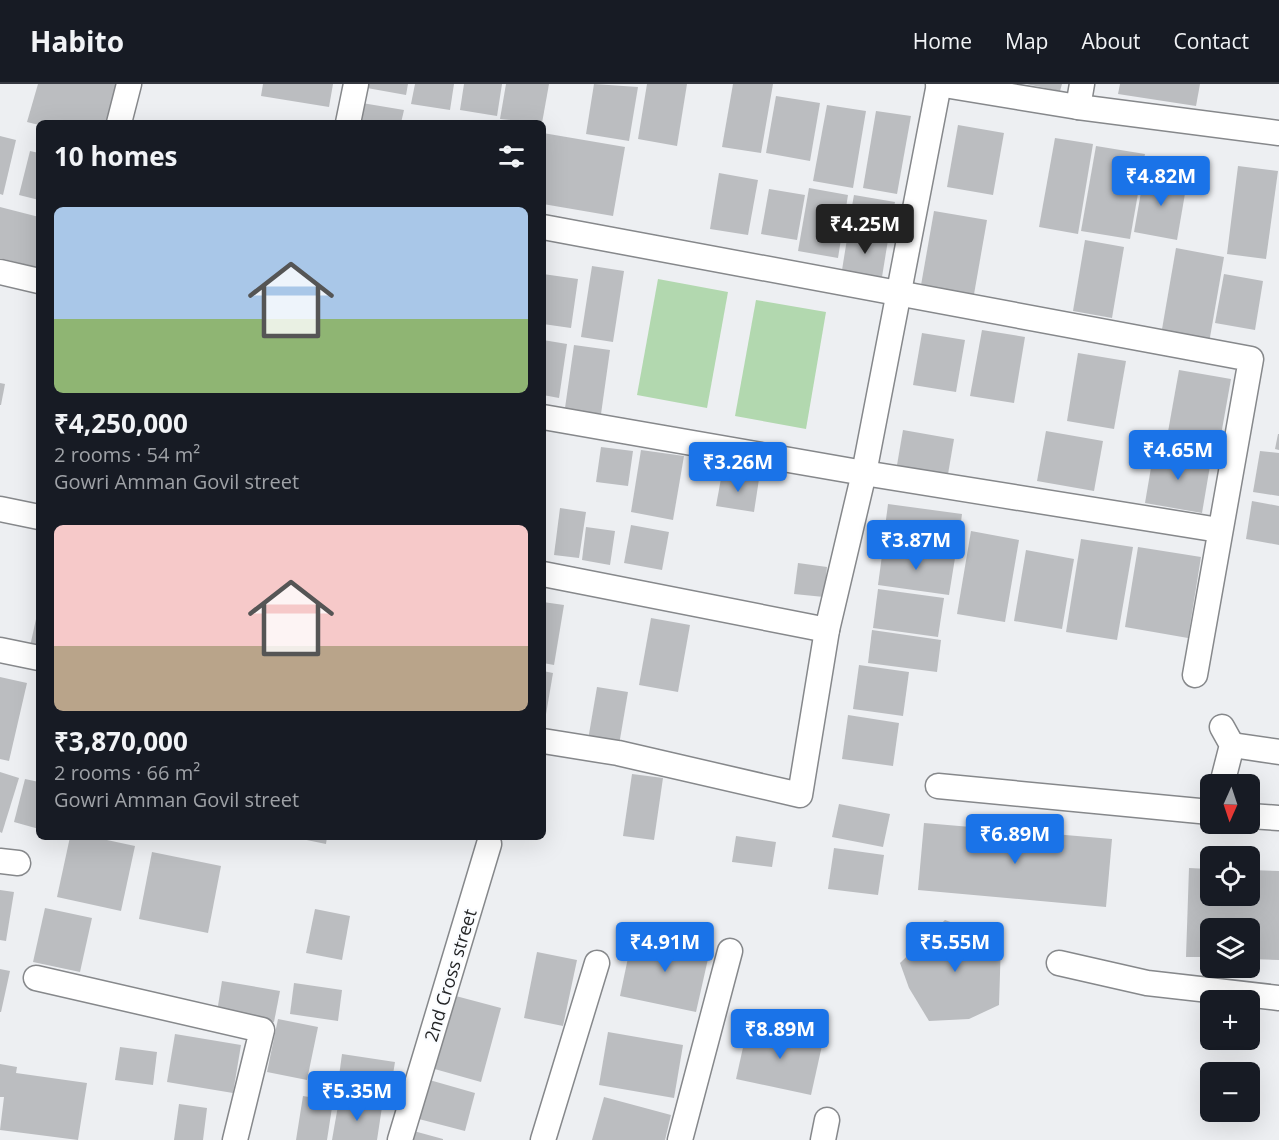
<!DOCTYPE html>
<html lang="en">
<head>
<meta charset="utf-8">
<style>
	body { margin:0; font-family:"Open Sans",sans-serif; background:#242831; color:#f1f3f6; height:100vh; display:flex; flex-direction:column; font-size:22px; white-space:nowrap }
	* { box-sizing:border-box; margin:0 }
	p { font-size:20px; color:#9ea1a6 }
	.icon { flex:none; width:33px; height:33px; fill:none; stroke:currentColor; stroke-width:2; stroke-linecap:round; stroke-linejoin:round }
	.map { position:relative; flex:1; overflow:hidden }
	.panel { position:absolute; left:36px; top:36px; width:510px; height:720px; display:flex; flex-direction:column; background:#171b24; border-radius:9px; box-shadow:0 6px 24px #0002 }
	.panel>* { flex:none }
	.needle { width:39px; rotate:183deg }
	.tools { position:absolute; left:1200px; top:690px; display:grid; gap:12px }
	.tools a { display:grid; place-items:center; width:60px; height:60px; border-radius:9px; background:#171b24; box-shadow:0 6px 24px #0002; font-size:30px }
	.price { position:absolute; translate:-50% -51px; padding:0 14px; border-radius:6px; background:#1a73e8; color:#fff; font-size:20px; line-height:39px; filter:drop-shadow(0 2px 3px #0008) }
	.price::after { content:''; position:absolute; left:50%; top:36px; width:18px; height:14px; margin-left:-9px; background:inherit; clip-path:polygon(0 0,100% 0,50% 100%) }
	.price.current { background:#222; color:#fff }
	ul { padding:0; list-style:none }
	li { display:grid; align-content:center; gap:12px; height:318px; padding:0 18px }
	li span { display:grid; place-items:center; height:186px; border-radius:9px; color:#555 }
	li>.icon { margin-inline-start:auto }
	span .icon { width:108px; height:108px; fill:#fffc; stroke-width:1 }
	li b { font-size:26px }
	h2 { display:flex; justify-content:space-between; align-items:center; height:72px; padding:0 18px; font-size:26px }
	header { display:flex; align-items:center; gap:36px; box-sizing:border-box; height:84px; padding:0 30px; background:#171b24; border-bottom:2px solid #363941 }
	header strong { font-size:28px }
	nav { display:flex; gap:33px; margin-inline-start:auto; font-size:21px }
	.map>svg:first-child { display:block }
	.green { fill:#b2d8af }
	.building { fill:#bbbdc0 }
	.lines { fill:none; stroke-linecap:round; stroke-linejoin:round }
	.minor-casing { stroke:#86888b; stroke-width:27 }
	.minor { stroke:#fff; stroke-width:24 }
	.labels { text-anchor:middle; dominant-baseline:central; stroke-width:4.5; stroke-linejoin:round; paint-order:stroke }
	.street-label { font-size:18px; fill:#232425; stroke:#fafcff }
</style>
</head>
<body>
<header>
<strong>Habito</strong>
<nav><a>Home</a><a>Map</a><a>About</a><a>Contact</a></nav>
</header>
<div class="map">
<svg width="1279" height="1056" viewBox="0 0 1279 1056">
	<rect width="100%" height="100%" fill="#edeff2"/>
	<!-- green -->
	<g class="green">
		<polygon points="658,195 728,208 707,324 637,311"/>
		<polygon points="756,216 826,228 806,345 735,332"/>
	</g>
	<!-- building -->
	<g class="building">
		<polygon points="38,0 117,0 106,39 39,41 27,38"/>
		<polygon points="263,0 333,0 329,23 261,12"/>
		<polygon points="367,0 408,0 406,11 367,4"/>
		<polygon points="415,0 454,0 450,26 411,20"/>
		<polygon points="464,0 502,0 497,32 460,26"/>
		<polygon points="506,0 549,0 542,39 500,35"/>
		<polygon points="594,0 638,3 629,57 586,50"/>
		<polygon points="647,0 687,0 677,62 638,55"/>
		<polygon points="733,0 773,0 761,69 722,63"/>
		<polygon points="1026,0 1062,0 1060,7"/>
		<polygon points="1120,0 1200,0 1196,22 1118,10"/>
		<polygon points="776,12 820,19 810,77 766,69"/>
		<polygon points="362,19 404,26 401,39 359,39"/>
		<polygon points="827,21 866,27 853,104 813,97"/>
		<polygon points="876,27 911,32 897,110 863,104"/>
		<polygon points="958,41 1004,49 993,111 947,103"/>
		<polygon points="543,49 625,63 613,132 543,120"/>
		<polygon points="0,52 16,56 3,111 0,110"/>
		<polygon points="1055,54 1093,60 1078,150 1039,143"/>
		<polygon points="1096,62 1145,70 1130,155 1081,147"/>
		<polygon points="30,67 39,69 39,116 19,111"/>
		<polygon points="1238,82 1278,87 1266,175 1227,170"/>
		<polygon points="719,89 758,96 748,151 710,145"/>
		<polygon points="1144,91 1187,98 1177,156 1134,148"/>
		<polygon points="809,104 848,111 838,174 798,167"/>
		<polygon points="769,105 805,111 797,156 761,150"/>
		<polygon points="854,111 895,118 889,150 848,144"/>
		<polygon points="0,123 39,133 39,184 0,174"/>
		<polygon points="934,127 987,136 973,216 920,207"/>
		<polygon points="848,149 888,156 882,193 842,186"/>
		<polygon points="1085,156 1124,163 1112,234 1073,227"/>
		<polygon points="1176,164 1224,173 1209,259 1161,251"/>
		<polygon points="592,182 624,187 613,258 581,253"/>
		<polygon points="543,190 578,195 571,244 543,240"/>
		<polygon points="1224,190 1263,197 1255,246 1215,239"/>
		<polygon points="982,246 1025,253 1014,319 970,312"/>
		<polygon points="922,249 965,256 956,308 913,301"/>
		<polygon points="543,256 567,260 559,314 543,311"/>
		<polygon points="574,261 610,266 601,330 565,324"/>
		<polygon points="1078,269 1126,277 1114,345 1067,337"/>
		<polygon points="1179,286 1231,295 1218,368 1166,359"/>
		<polygon points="0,299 5,300 1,321 0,321"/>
		<polygon points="903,346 954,355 947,396 896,387"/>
		<polygon points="1046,347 1103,357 1094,407 1037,397"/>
		<polygon points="1278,350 1279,350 1279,366 1275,365"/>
		<polygon points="601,363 633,367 628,402 596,398"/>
		<polygon points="641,366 684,372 673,436 631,428"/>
		<polygon points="1154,366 1211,376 1202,429 1145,419"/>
		<polygon points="1260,367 1279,369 1279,412 1253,408"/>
		<polygon points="722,389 759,395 754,428 716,422"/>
		<polygon points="1252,417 1279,422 1279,461 1246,455"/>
		<polygon points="888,420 962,430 957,469 883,459"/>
		<polygon points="560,424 586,428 579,474 554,471"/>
		<polygon points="631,441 669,448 662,486 624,479"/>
		<polygon points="586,443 615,447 610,481 582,476"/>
		<polygon points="971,447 1019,456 1005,538 957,530"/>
		<polygon points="1081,455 1133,463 1117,556 1066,548"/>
		<polygon points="1138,463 1201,473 1188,554 1125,543"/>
		<polygon points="883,464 955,474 949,511 878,501"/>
		<polygon points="1026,466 1074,475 1062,545 1014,537"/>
		<polygon points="798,479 827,483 824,513 794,510"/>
		<polygon points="878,505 944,514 938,553 873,544"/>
		<polygon points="543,518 564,521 554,581 543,579"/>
		<polygon points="38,526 39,527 39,569 29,567"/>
		<polygon points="651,534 690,541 678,608 639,601"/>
		<polygon points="872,546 941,556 937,588 868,579"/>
		<polygon points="859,581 909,588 903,632 853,625"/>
		<polygon points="543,587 553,589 544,642 543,642"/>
		<polygon points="0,593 27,599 9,677 0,675"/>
		<polygon points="597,603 628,608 619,661 588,656"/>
		<polygon points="848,631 899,639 893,682 842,675"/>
		<polygon points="0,688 19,694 2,749 0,748"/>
		<polygon points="632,690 663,694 654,756 623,752"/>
		<polygon points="25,695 39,698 39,745 14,738"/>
		<polygon points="839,720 890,730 883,763 832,753"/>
		<polygon points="924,739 1112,755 1106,823 918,806"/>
		<polygon points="736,752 776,758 772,783 732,778"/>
		<polygon points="70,753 93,753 135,762 121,827 57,813"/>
		<polygon points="292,753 327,753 326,760"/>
		<polygon points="834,764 884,771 878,811 828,805"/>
		<polygon points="152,768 221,782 208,849 139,835"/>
		<polygon points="1189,784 1210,785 1210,812 1250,812 1250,786 1279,787 1279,876 1250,875 1250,844 1210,844 1210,873 1186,873"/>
		<polygon points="0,806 14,808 6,857 0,856"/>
		<polygon points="45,824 92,834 80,888 33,878"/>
		<polygon points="315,825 350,832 342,876 306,869"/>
		<polygon points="945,836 1001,857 999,921 969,935 929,937 909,904 900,879"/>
		<polygon points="633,850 710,866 696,928 620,912"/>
		<polygon points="537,868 577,876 563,942 524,934"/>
		<polygon points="0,885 10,887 1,928 0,928"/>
		<polygon points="222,897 280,907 274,938 217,928"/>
		<polygon points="294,899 342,906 338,937 290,930"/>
		<polygon points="452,911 501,924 481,998 431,984"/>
		<polygon points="278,935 318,943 307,996 267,988"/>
		<polygon points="748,941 823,957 811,1011 736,995"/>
		<polygon points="608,948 683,961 674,1014 599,1001"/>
		<polygon points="175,950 241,961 233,1009 167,998"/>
		<polygon points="120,963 157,968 153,1001 115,996"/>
		<polygon points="342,970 395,978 389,1015 337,1007"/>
		<polygon points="0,980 17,983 16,989 87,999 78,1056 0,1046 4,1013 0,1013"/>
		<polygon points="426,995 475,1009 465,1047 415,1034"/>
		<polygon points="303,1012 333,1017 327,1056 296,1056"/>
		<polygon points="604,1013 671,1031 665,1056 592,1056"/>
		<polygon points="339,1016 382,1023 377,1056 332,1056"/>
		<polygon points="179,1020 207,1024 203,1056 174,1056"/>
		<polygon points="410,1046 443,1055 443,1056 407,1056"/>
	</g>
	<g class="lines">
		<!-- minor casing -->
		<g class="minor-casing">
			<g id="minor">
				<polyline points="938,0 1078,23 1279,49"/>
				<polyline points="1078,23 1082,0"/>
				<polyline points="119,39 129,0"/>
				<polyline points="348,39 356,0"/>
				<polyline points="543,143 1251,275 1195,591"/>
				<polyline points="0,188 39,197"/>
				<polyline points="543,333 864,389 1219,446"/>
				<polyline points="0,425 39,433"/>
				<polyline points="543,490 827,546"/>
				<polyline points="0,566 39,574"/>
				<polyline points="1222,643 1232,661 1222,700"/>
				<polyline points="543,657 618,669 800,711 827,546 864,389 939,0"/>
				<polyline points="1232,661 1279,668"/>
				<polyline points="938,702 1210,728"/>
				<polyline points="1250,732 1279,734"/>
				<polyline points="0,777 18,779"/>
				<polyline points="1059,879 1147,899 1279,914"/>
				<polyline points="36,894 262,946 235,1056"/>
				<polyline points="400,1056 489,760"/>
				<polyline points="543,1056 597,879"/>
				<polyline points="680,1056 730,867"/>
				<polyline points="823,1056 827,1036"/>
			</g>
		</g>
		<!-- minor -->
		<use href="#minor" class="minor"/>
	</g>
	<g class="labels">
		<!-- street labels -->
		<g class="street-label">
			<text transform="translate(450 891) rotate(-73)">2nd Cross street</text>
		</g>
	</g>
</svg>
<div class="tools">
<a><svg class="needle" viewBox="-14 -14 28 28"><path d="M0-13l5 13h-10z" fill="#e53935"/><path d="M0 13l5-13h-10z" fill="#9ea1a6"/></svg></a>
<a><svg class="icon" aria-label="locate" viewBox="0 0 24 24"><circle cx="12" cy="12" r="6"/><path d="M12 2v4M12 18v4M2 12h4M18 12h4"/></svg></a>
<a><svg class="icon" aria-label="layers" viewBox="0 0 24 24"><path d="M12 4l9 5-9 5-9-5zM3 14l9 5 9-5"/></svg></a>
<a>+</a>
<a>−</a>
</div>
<b class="price" style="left:1161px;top:123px">₹4.82M</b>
<b class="price current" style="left:865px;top:171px">₹4.25M</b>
<b class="price" style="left:1178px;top:397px">₹4.65M</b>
<b class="price" style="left:738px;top:409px">₹3.26M</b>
<b class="price" style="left:916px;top:487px">₹3.87M</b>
<b class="price" style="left:1015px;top:781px">₹6.89M</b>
<b class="price" style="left:665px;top:889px">₹4.91M</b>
<b class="price" style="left:955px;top:889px">₹5.55M</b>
<b class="price" style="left:780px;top:976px">₹8.89M</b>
<b class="price" style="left:357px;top:1038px">₹5.35M</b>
<section class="panel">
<h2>10 homes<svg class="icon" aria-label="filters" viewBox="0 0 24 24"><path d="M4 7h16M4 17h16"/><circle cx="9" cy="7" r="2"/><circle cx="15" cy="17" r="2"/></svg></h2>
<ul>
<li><span style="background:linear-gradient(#a9c7e8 60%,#8fb573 0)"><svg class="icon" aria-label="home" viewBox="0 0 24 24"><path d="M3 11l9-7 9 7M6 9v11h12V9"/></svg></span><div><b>₹4,250,000</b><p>2 rooms · 54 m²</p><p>Gowri Amman Govil street</p></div></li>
<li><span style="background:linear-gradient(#f6c9c9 65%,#b9a48a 0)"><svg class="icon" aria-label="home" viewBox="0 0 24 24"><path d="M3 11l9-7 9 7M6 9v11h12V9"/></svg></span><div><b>₹3,870,000</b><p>2 rooms · 66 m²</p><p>Gowri Amman Govil street</p></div></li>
</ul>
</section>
</div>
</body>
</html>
